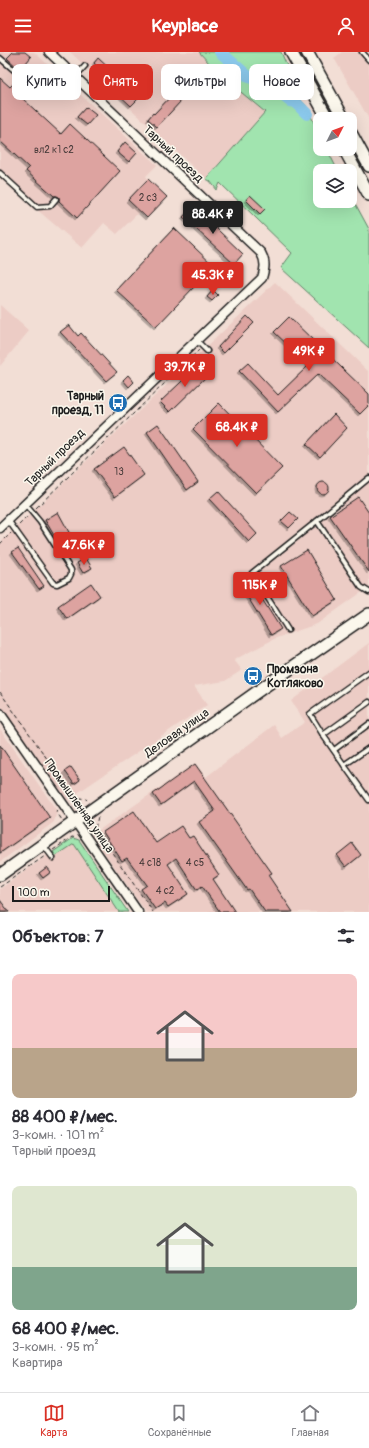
<!DOCTYPE html>
<html lang="ru">
<head>
<meta charset="utf-8">
<style>
	body { margin:0; font-family:Pangolin,sans-serif; background:#f7f7f7; color:#2b2b33; height:100vh; display:flex; flex-direction:column; font-size:15px; white-space:nowrap }
	* { box-sizing:border-box; margin:0 }
	p { font-size:13px; color:#7c7c81 }
	.icon { flex:none; width:22px; height:22px; fill:none; stroke:currentColor; stroke-width:2; stroke-linecap:round; stroke-linejoin:round }
	.map { position:relative; height:860px; overflow:hidden }
	.side { display:flex; flex-direction:column; background:#fff; flex:1 }
	.side>* { flex:none }
	.top-card { position:absolute; left:12px; top:12px; width:345px; height:36px; display:flex; gap:8px }
	.needle { width:26px; rotate:48deg }
	.tools { position:absolute; left:313px; top:60px; display:grid; gap:8px }
	.tools a { display:grid; place-items:center; width:44px; height:44px; border-radius:8px; background:#fff; box-shadow:0 4px 16px #0002; font-size:20px }
	.scale { position:absolute; left:12px; bottom:10px; width:98px; box-sizing:border-box; padding-left:4px; border:2px solid #1c1c1c; border-top:0; font-size:11px; line-height:14px; white-space:nowrap; color:#1c1c1c; -webkit-text-stroke:3px #fbf7ec; paint-order:stroke }
	.price { position:absolute; translate:-50% -34px; padding:0 9px; border-radius:4px; background:#d93025; color:#fff; font-size:13px; line-height:26px; filter:drop-shadow(0 1px 2px #0008) }
	.price::after { content:''; position:absolute; left:50%; top:24px; width:12px; height:9px; margin-left:-6px; background:inherit; clip-path:polygon(0 0,100% 0,50% 100%) }
	.price.selected { background:#222; color:#fff }
	ul { padding:0; list-style:none }
	li { display:grid; align-content:center; gap:8px; height:212px; padding:0 12px }
	li span { display:grid; place-items:center; height:124px; border-radius:8px; color:#555 }
	li>.icon { margin-inline-start:auto }
	span .icon { width:72px; height:72px; fill:#fffc; stroke-width:1 }
	li b { font-size:17px }
	h2 { display:flex; justify-content:space-between; align-items:center; height:48px; padding:0 12px; font-size:17px }
	.chip { padding:0 14px; border-radius:8px; background:#fff; box-shadow:0 4px 16px #0002; font-size:14px; line-height:36px }
	.chip.selected { background:#d93025; color:#fff }
	header { display:flex; justify-content:space-between; align-items:center; height:52px; padding:0 12px; background:#d93025; color:#fff; font-size:18px; font-weight:700 }
	.dock { display:flex; justify-content:space-around; align-items:center; height:56px; border-top:1px solid #e1e1e2; background:#fff; font-size:11px; color:#7c7c81 }
	.dock a { display:grid; justify-items:center; gap:2px }
	.dock .selected { color:#d93025 }
	.map>svg:first-child { display:block }
	.built { fill:#ecccc5 }
	.green { fill:#a1e4af; stroke:#5e8066 }
	.lines { fill:none; stroke-linecap:round; stroke-linejoin:round }
	.river { stroke:#8ccaed; stroke-width:12 }
	.building { fill:#dda3a0; stroke:#1c1c1c; filter:url(#shadow) }
	.lane-casing { stroke:#1c1c1c; stroke-width:7 }
	.street-casing { stroke:#1c1c1c; stroke-width:11 }
	.secondary-casing { stroke:#1c1c1c; stroke-width:14 }
	.path { stroke:#1c1c1c; stroke-width:1; stroke-dasharray:4 3; stroke-linecap:butt }
	.lane { stroke:#fbf7ec; stroke-width:4 }
	.street { stroke:#fbf7ec; stroke-width:8 }
	.secondary { stroke:#fbf7ec; stroke-width:11 }
	.labels { text-anchor:middle; dominant-baseline:central; stroke-width:3; stroke-linejoin:round; paint-order:stroke }
	.number-label { font-size:10px; fill:#4c3e3d }
	.street-label { font-size:12px; fill:#1c1c1c; stroke:#fbf7ec }
	.poi-label { font-size:12px; font-weight:bold; fill:#1c1c1c; stroke:#fbf7ec; text-anchor:end }
</style>
</head>
<body>
<header><svg class="icon" aria-label="menu" viewBox="0 0 24 24"><path d="M4 6h16M4 12h16M4 18h16"/></svg>Keyplace<svg class="icon" aria-label="person" viewBox="0 0 24 24"><circle cx="12" cy="8" r="4"/><path d="M4 21q1-7 8-7t8 7"/></svg></header>
<div class="map">
<svg width="369" height="860" viewBox="0 0 369 860">
	<defs>
		<filter id="shadow"><feDropShadow dx="-2" dy="2" stdDeviation="0" flood-color="#0004"/></filter>
	</defs>
	<rect width="100%" height="100%" fill="#f2ded5"/>
	<filter id="ink" filterUnits="userSpaceOnUse"><feTurbulence type="fractalNoise" baseFrequency=".025" numOctaves="2"/><feDisplacementMap in="SourceGraphic" scale="8" xChannelSelector="R" yChannelSelector="G"/><feConvolveMatrix kernelMatrix="1 2 1 2 8 2 1 2 1" color-interpolation-filters="sRGB"/></filter>
	<g filter="url(#ink)">
		<!-- built -->
		<g class="built">
			<polygon points="0,0 34,0 157,113 146,124 148,127 128,148 140,159 117,182 104,171 82,196 0,126"/>
			<polygon points="70,0 199,0 219,22 265,60 206,127"/>
			<polygon points="342,0 369,0 369,67 334,6"/>
			<polygon points="275,230 369,320 369,535 317,572 276,586 234,608 242,618 225,629 194,634 207,653 67,748 0,652 0,491"/>
			<polygon points="0,253 29,279 0,314"/>
			<polygon points="369,591 369,860 146,860 92,783 195,711 206,725 274,673 282,686 305,670 291,649"/>
			<polygon points="0,677 57,759 54,770 0,810"/>
			<polygon points="72,788 125,860 0,860 0,837 66,790"/>
		</g>
		<!-- green -->
		<g class="green">
			<polygon points="199,0 281,0 291,23 291,38 306,53 320,84 320,97 327,97 338,119 320,119 320,149 350,149 350,142 369,177 369,296 281,216 292,201 220,131 217,138 210,129 206,127 265,60 219,22"/>
			<polygon points="73,786 79,788 128,860 119,860 74,792 56,804 53,800"/>
		</g>
		<g class="lines">
			<!-- river -->
			<polyline class="river" points="220,0 249,25 256,28 258,25 260,25 290,49 295,50 307,62"/>
		</g>
		<!-- building -->
		<g class="building">
			<polygon points="13,0 25,0 31,5 20,18 7,6"/>
			<polygon points="98,6 140,45 131,54 97,22 101,18 94,11"/>
			<polygon points="0,26 10,35 14,31 26,43 23,47 61,82 70,72 120,119 77,166 59,149 59,145 54,144 26,119 29,116 0,89"/>
			<polygon points="173,42 181,49 157,75 148,67 153,61 154,62"/>
			<polygon points="86,55 96,63 87,73 77,65"/>
			<polygon points="125,90 137,101 129,110 117,100"/>
			<polygon points="148,127 167,145 147,166 128,148"/>
			<polygon points="250,143 265,157 260,162 246,148"/>
			<polygon points="193,154 243,202 234,212 183,165"/>
			<polygon points="174,176 214,214 156,275 116,238"/>
			<polygon points="213,238 218,243 212,249 207,245"/>
			<polygon points="247,264 254,271 224,301 218,295"/>
			<polygon points="289,265 369,342 369,353 360,362 318,322 278,360 239,319 248,311 278,343 309,313 274,280"/>
			<polygon points="69,273 78,284 81,281 117,320 106,329 60,280"/>
			<polygon points="201,311 210,321 170,360 160,350"/>
			<polygon points="128,323 134,330 129,335 123,328"/>
			<polygon points="219,351 282,416 256,441 193,377"/>
			<polygon points="334,362 347,376 320,405 306,392"/>
			<polygon points="158,372 198,430 187,438 147,380"/>
			<polygon points="124,395 144,423 115,445 94,417"/>
			<circle cx="323" cy="436" r="6"/>
			<polygon points="218,439 257,482 249,490 209,447"/>
			<polygon points="358,445 369,461 369,520 330,464"/>
			<polygon points="58,460 77,495 65,502 45,468"/>
			<polygon points="290,460 298,467 289,476 281,469"/>
			<polygon points="18,496 44,534 39,537 12,500"/>
			<polygon points="307,498 337,548 312,564 281,514"/>
			<polygon points="86,506 92,516 83,521 77,511"/>
			<polygon points="248,525 281,577 271,583 239,531"/>
			<polygon points="91,531 100,544 67,567 58,554"/>
			<polygon points="0,693 50,766 0,801"/>
			<polygon points="195,712 272,821 268,823 293,860 265,860 249,837 247,838 199,770 215,759 194,729 161,753 153,742"/>
			<polygon points="71,715 80,728 74,732 65,719"/>
			<polygon points="134,759 156,791 181,774 189,786 193,784 219,823 213,827 235,860 220,860 202,834 197,838 176,806 168,812 188,842 168,855 165,851 155,857 141,837 147,833 127,806 122,809 103,780"/>
			<polygon points="352,791 361,803 346,815 337,803"/>
			<polygon points="47,815 51,820 43,826 39,821"/>
			<polygon points="0,848 9,860 0,860"/>
		</g>
		<g class="lines">
			<!-- lane casing -->
			<g class="lane-casing">
				<g id="lane">
					<polyline points="362,0 369,8"/>
					<polyline points="0,6 42,42 49,42 70,20"/>
					<polyline points="75,25 85,14"/>
					<polyline points="0,121 37,155 50,154 56,147"/>
					<polyline points="196,288 207,299"/>
					<polyline points="369,426 317,469 361,535 369,540"/>
					<polyline points="8,468 53,531 57,532 69,526 71,522 71,518 40,470 25,452"/>
					<polyline points="288,578 252,521 317,469"/>
					<polyline points="369,620 310,662 323,683 369,650"/>
					<polyline points="323,683 344,713"/>
					<polyline points="369,696 344,713 369,748"/>
					<polyline points="334,698 369,672"/>
					<polyline points="44,794 53,806"/>
				</g>
			</g>
			<!-- street casing -->
			<g class="street-casing">
				<g id="street">
					<path d="M 0,476 L 262,226 C 265,216 266,210 261,201 L 49,0"/>
					<polyline points="0,661 138,860"/>
				</g>
			</g>
			<!-- secondary casing -->
			<g class="secondary-casing">
				<g id="secondary">
					<polyline points="291,0 328,67"/>
					<polyline points="307,0 344,67"/>
					<polyline points="350,79 369,114"/>
					<polyline points="344,97 369,143"/>
					<polyline points="0,823 261,637 369,562"/>
				</g>
			</g>
			<!-- path -->
			<g class="path">
				<polyline points="36,456 199,298"/>
				<polyline points="19,473 28,464"/>
				<polyline points="0,492 11,481"/>
				<polyline points="0,640 74,745 86,747 87,748"/>
				<polyline points="57,758 56,759 62,768"/>
				<polyline points="98,765 95,776 153,860"/>
				<polyline points="53,798 72,785 77,786"/>
				<polyline points="0,835 45,804"/>
			</g>
			<!-- lane -->
			<use href="#lane" class="lane"/>
			<!-- street -->
			<use href="#street" class="street"/>
			<!-- secondary -->
			<use href="#secondary" class="secondary"/>
		</g>
	</g>
	<!-- icons -->
	<defs>
		<g id="bus-disc" transform="scale(1)"><circle r="9.5" fill="#1f6fb2" stroke="#fbf7ec"/><path d="M-5-6H5V4H4V6H2V4H-2V6H-4V4H-5ZM-3.5-4V0h7V-4ZM-3.5 1.2v1.5H-2V1.2ZM2 1.2v1.5H3.5V1.2Z" fill="#fff"/></g>
	</defs>
	<g fill-rule="evenodd">
		<use href="#bus-disc" x="118" y="351"/>
		<use href="#bus-disc" x="253" y="624"/>
	</g>
	<g class="labels">
		<!-- number labels -->
		<g class="number-label">
			<text x="54" y="98">вл2 к1 с2</text>
			<text x="148" y="146">2 с3</text>
			<text x="119" y="420">13</text>
			<text x="150" y="811">4 с18</text>
			<text x="195" y="811">4 с5</text>
			<text x="165" y="839">4 с2</text>
		</g>
		<!-- street labels -->
		<g class="street-label">
			<text transform="translate(173 102) rotate(43)">Тарный проезд</text>
			<text transform="translate(55 406) rotate(-44)">Тарный проезд</text>
			<text transform="translate(177 681) rotate(-35)">Деловая улица</text>
			<text transform="translate(79 754) rotate(55)">Промышленная улица</text>
		</g>
		<!-- poi labels -->
		<g class="poi-label">
			<text x="104" y="344">Тарный<tspan x="104" dy="14">проезд, 11</tspan></text>
			<text x="267" y="617" text-anchor="start">Промзона<tspan x="267" dy="14">Котляково</tspan></text>
		</g>
	</g>
</svg>
<div class="tools">
<a><svg class="needle" viewBox="-14 -14 28 28"><path d="M0-13l5 13h-10z" fill="#e53935"/><path d="M0 13l5-13h-10z" fill="#7c7c81"/></svg></a>
<a><svg class="icon" aria-label="layers" viewBox="0 0 24 24"><path d="M12 4l9 5-9 5-9-5zM3 14l9 5 9-5"/></svg></a>
</div>
<div class="scale">100 m</div>
<b class="price selected" style="left:213px;top:183px">88.4K ₽</b>
<b class="price" style="left:213px;top:244px">45.3K ₽</b>
<b class="price" style="left:309px;top:320px">49K ₽</b>
<b class="price" style="left:185px;top:336px">39.7K ₽</b>
<b class="price" style="left:237px;top:396px">68.4K ₽</b>
<b class="price" style="left:84px;top:514px">47.6K ₽</b>
<b class="price" style="left:260px;top:554px">115K ₽</b>
<div class="top-card">
<a class="chip">Купить</a>
<a class="chip selected">Снять</a>
<a class="chip">Фильтры</a>
<a class="chip">Новое</a>
</div>
</div>
<section class="side">
<h2>Объектов: 7<svg class="icon" aria-label="filters" viewBox="0 0 24 24"><path d="M4 7h16M4 17h16"/><circle cx="9" cy="7" r="2"/><circle cx="15" cy="17" r="2"/></svg></h2>
<ul>
<li><span style="background:linear-gradient(#f6c9c9 60%,#b9a48a 0)"><svg class="icon" aria-label="home" viewBox="0 0 24 24"><path d="M3 11l9-7 9 7M6 9v11h12V9"/></svg></span><div><b>88 400 ₽/мес.</b><p>3-комн. · 101 m²</p><p>Тарный проезд</p></div></li>
<li><span style="background:linear-gradient(#dfe7d0 65%,#7fa58c 0)"><svg class="icon" aria-label="home" viewBox="0 0 24 24"><path d="M3 11l9-7 9 7M6 9v11h12V9"/></svg></span><div><b>68 400 ₽/мес.</b><p>3-комн. · 95 m²</p><p>Квартира</p></div></li>
</ul>
</section>
<nav class="dock">
<a class="selected"><svg class="icon" aria-label="map" viewBox="0 0 24 24"><path d="M3 6l6-2 6 2 6-2v14l-6 2-6-2-6 2zM9 4v14M15 6v14"/></svg>Карта</a>
<a><svg class="icon" aria-label="saved" viewBox="0 0 24 24"><path d="M7 4h10v16l-5-4-5 4z"/></svg>Сохранённые</a>
<a><svg class="icon" aria-label="home" viewBox="0 0 24 24"><path d="M3 11l9-7 9 7M6 9v11h12V9"/></svg>Главная</a>
</nav>
</body>
</html>
